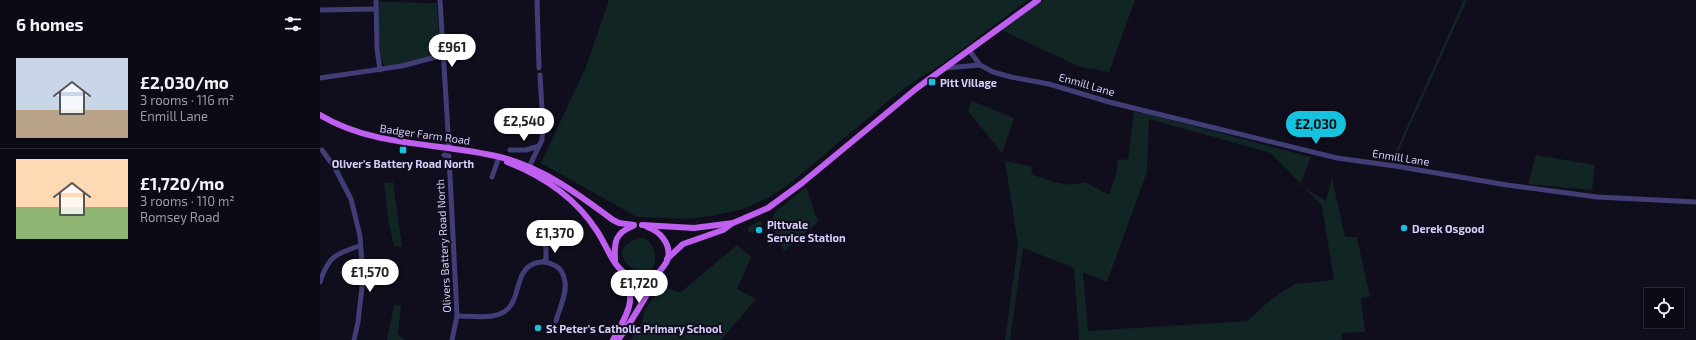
<!DOCTYPE html>
<html lang="en">
<head>
<meta charset="utf-8">
<style>
	body { margin:0; font-family:"Exo 2",sans-serif; background:#1a1822; color:#f1f3f6; height:100vh; display:flex; flex-direction:column; font-size:15px; white-space:nowrap }
	* { box-sizing:border-box; margin:0 }
	p { font-size:13px; color:#9a9aa0 }
	.icon { flex:none; width:22px; height:22px; fill:none; stroke:currentColor; stroke-width:2; stroke-linecap:round; stroke-linejoin:round }
	.map { position:relative; flex:1; overflow:hidden }
	.side { display:flex; flex-direction:column; background:#0c0a15; width:320px }
	.side>* { flex:none }
	.fabs { position:absolute; left:1324px; top:288px; display:grid; gap:8px }
	.fabs a { display:grid; place-items:center; width:40px; height:40px; border-radius:0px; background:#0c0a15; box-shadow:0 1px 3px #0004,0 0 0 1px #2c2b34; font-size:20px }
	.price { position:absolute; translate:-50% -34px; padding:0 9px; border-radius:14px; background:#fff; color:#222; font-size:13px; line-height:26px; filter:drop-shadow(0 1px 2px #0008) }
	.price::after { content:''; position:absolute; left:50%; top:24px; width:12px; height:9px; margin-left:-6px; background:inherit; clip-path:polygon(0 0,100% 0,50% 100%) }
	.price.selected { background:#16c2dd; color:#111 }
	ul { padding:0; list-style:none }
	li { display:flex; align-items:center; gap:12px; height:100px; padding:0 16px }
	li+li { border-top:1px solid #2c2b34 }
	li span { display:grid; place-items:center; flex:none; width:112px; height:80px; border-radius:0px; color:#555 }
	li>.icon { margin-inline-start:auto }
	span .icon { width:48px; height:48px; fill:#fffc; stroke-width:1 }
	li b { font-size:17px }
	h2 { display:flex; justify-content:space-between; align-items:center; height:48px; padding:0 16px; font-size:17px }
	main { display:flex; flex:1; min-height:0 }
	.map>svg:first-child { display:block }
	.green { fill:#112525; fill-rule:evenodd }
	.lines { fill:none; stroke-linecap:round; stroke-linejoin:round }
	.minor { stroke:#413d76; stroke-width:5 }
	.major { stroke:#be5fef; stroke-width:6 }
	.poi-dot { fill:#16c2dd; stroke:#100d1c; stroke-width:1.5 }
	.labels { text-anchor:middle; dominant-baseline:central; stroke-width:4; stroke-linejoin:round; paint-order:stroke }
	.poi-label { font-size:11px; font-weight:bold; fill:#d4cdfa; stroke:#100d1c; text-anchor:start }
	.street-label { font-size:11px; fill:#d4cdfa; stroke:#100d1c }
</style>
</head>
<body>
<main>
<section class="side">
<h2>6 homes<svg class="icon" aria-label="filters" viewBox="0 0 24 24"><path d="M4 7h16M4 17h16"/><circle cx="9" cy="7" r="2"/><circle cx="15" cy="17" r="2"/></svg></h2>
<ul>
<li><span style="background:linear-gradient(#c9d6e8 65%,#b9a48a 0)"><svg class="icon" aria-label="home" viewBox="0 0 24 24"><path d="M3 11l9-7 9 7M6 9v11h12V9"/></svg></span><div><b>£2,030/mo</b><p>3 rooms · 116 m²</p><p>Enmill Lane</p></div></li>
<li><span style="background:linear-gradient(#ffd9b3 60%,#8fb573 0)"><svg class="icon" aria-label="home" viewBox="0 0 24 24"><path d="M3 11l9-7 9 7M6 9v11h12V9"/></svg></span><div><b>£1,720/mo</b><p>3 rooms · 110 m²</p><p>Romsey Road</p></div></li>
</ul>
</section>
<div class="map">
<svg width="1376" height="340" viewBox="0 0 1376 340">
	<rect width="100%" height="100%" fill="#100d1c"/>
	<!-- green -->
	<g class="green">
		<polygon points="289,0 708,0 625,62 583,89 469,184 448,198 423,209 392,216 366,219 317,217 221,163 266,67"/>
		<polygon points="723,0 815,0 789,72 760,67 681,30"/>
		<polygon points="1144,0 1147,0 1073,163 1071,162"/>
		<path d="M 59,2 L 117,3 L 120,52 L 103,60 L 66,67 C 57,59 59,16 59,2 Z"/>
		<polygon points="652,101 694,118 682,153 648,111"/>
		<path d="M 814,112 L 828,114 L 991,157 L 980,185 L 1006,201 L 1012,178 L 1025,237 L 1037,237 L 1050,297 L 1041,298 L 1045,332 L 1021,333 L 1022,340 L 759,340 L 754,268 L 703,248 L 690,340 L 685,340 L 698,245 L 685,161 L 713,167 L 711,174 C 729,180 746,189 765,182 L 789,195 L 796,174 L 798,159 L 808,160 ZM 829,119 L 951,153 L 1002,206 L 1014,280 L 975,284 L 954,297 L 927,321 L 768,331 L 763,272 L 787,282 L 827,172 Z"/>
		<polygon points="1216,155 1275,165 1272,190 1208,184"/>
		<polygon points="73,182 82,247 74,246 69,224 64,183"/>
		<path d="M 486,187 L 498,222 L 464,251 C 458,239 450,227 454,213 Z"/>
		<polygon points="439,221 442,222 442,225 432,233 428,232 428,227"/>
		<path d="M 320,238 L 325,238 C 331,242 335,249 335,256 C 337,294 272,252 320,238 Z"/>
		<polygon points="417,245 431,257 417,289 436,299 401,340 310,340 318,332 323,319 324,311 342,285 355,291 361,292"/>
		<polygon points="74,304 81,306 78,334 85,340 67,340"/>
	</g>
	<g class="lines">
		<!-- minor -->
		<g class="minor">
			<polyline points="56,0 57,49 60,70"/>
			<polyline points="120,0 129,148"/>
			<polyline points="217,0 219,68"/>
			<polyline points="0,10 56,9"/>
			<polyline points="649,50 660,65"/>
			<polyline points="625,68 660,65 673,72 691,77 729,84 789,102 1017,158 1075,166 1187,185 1277,197 1376,202"/>
			<polyline points="0,78 82,66 123,55"/>
			<polyline points="2,150 15,168 31,199 40,236 43,279 38,322 34,340"/>
			<polyline points="190,150 206,150 219,146"/>
			<polyline points="124,155 129,156 137,316 132,340"/>
			<polyline points="210,169 209,167 222,140 223,125 220,75"/>
			<polyline points="172,177 179,157"/>
			<polyline points="224,261 226,259 226,250 225,244"/>
			<path d="M 0,282 C 8,257 15,254 39,246"/>
			<path d="M 137,316 C 151,316 170,319 182,313 C 203,303 192,270 216,263 C 223,261 228,262 234,265 C 241,268 244,275 245,282 C 247,294 239,309 236,321"/>
		</g>
		<!-- major -->
		<g class="major">
			<path d="M 0,115 C 55,148 120,142 180,157 C 223,168 258,194 293,220 L 299,223 L 314,225"/>
			<path d="M 187,162 C 223,176 255,197 277,231 C 286,244 292,265 306,274 C 318,281 329,278 340,272"/>
			<polyline points="322,225 374,228 413,223 448,208 482,183 597,88 718,0"/>
			<polyline points="347,259 363,244 403,230 411,224"/>
			<path d="M 295,260 C 294,242 295,233 313,226"/>
			<path d="M 293,340 C 308,312 318,301 302,271"/>
			<path d="M 298,340 C 314,318 327,295 340,271 C 343,267 347,263 348,258 C 351,244 340,231 327,227"/>
		</g>
	</g>
	<!-- markers -->
	<g class="poi-dot">
		<rect x="608" y="78" width="8" height="8" rx="2"/>
		<rect x="79" y="146" width="8" height="8" rx="2"/>
		<circle cx="1084" cy="228" r="4"/>
		<circle cx="439" cy="230" r="4"/>
		<circle cx="218" cy="328" r="4"/>
	</g>
	<g class="labels">
		<!-- poi labels -->
		<g class="poi-label">
			<text x="620" y="82">Pitt Village</text>
			<text x="83" y="163" text-anchor="middle">Oliver's Battery Road North</text>
			<text x="447" y="224">Pittvale<tspan x="447" dy="13">Service Station</tspan></text>
			<text x="1092" y="228">Derek Osgood</text>
			<text x="226" y="328">St Peter's Catholic Primary School</text>
		</g>
		<!-- street labels -->
		<g class="street-label">
			<text transform="translate(767 84) rotate(16)">Enmill Lane</text>
			<text transform="translate(105 134) rotate(8)">Badger Farm Road</text>
			<text transform="translate(1081 157) rotate(9)">Enmill Lane</text>
			<text transform="translate(123 246) rotate(-93)">Olivers Battery Road North</text>
		</g>
	</g>
</svg>
<div class="fabs">
<a><svg class="icon" aria-label="locate" viewBox="0 0 24 24"><circle cx="12" cy="12" r="6"/><path d="M12 2v4M12 18v4M2 12h4M18 12h4"/></svg></a>
</div>
<b class="price" style="left:132px;top:68px">£961</b>
<b class="price" style="left:204px;top:142px">£2,540</b>
<b class="price selected" style="left:996px;top:145px">£2,030</b>
<b class="price" style="left:235px;top:254px">£1,370</b>
<b class="price" style="left:50px;top:293px">£1,570</b>
<b class="price" style="left:319px;top:304px">£1,720</b>
</div>
</main>
</body>
</html>
